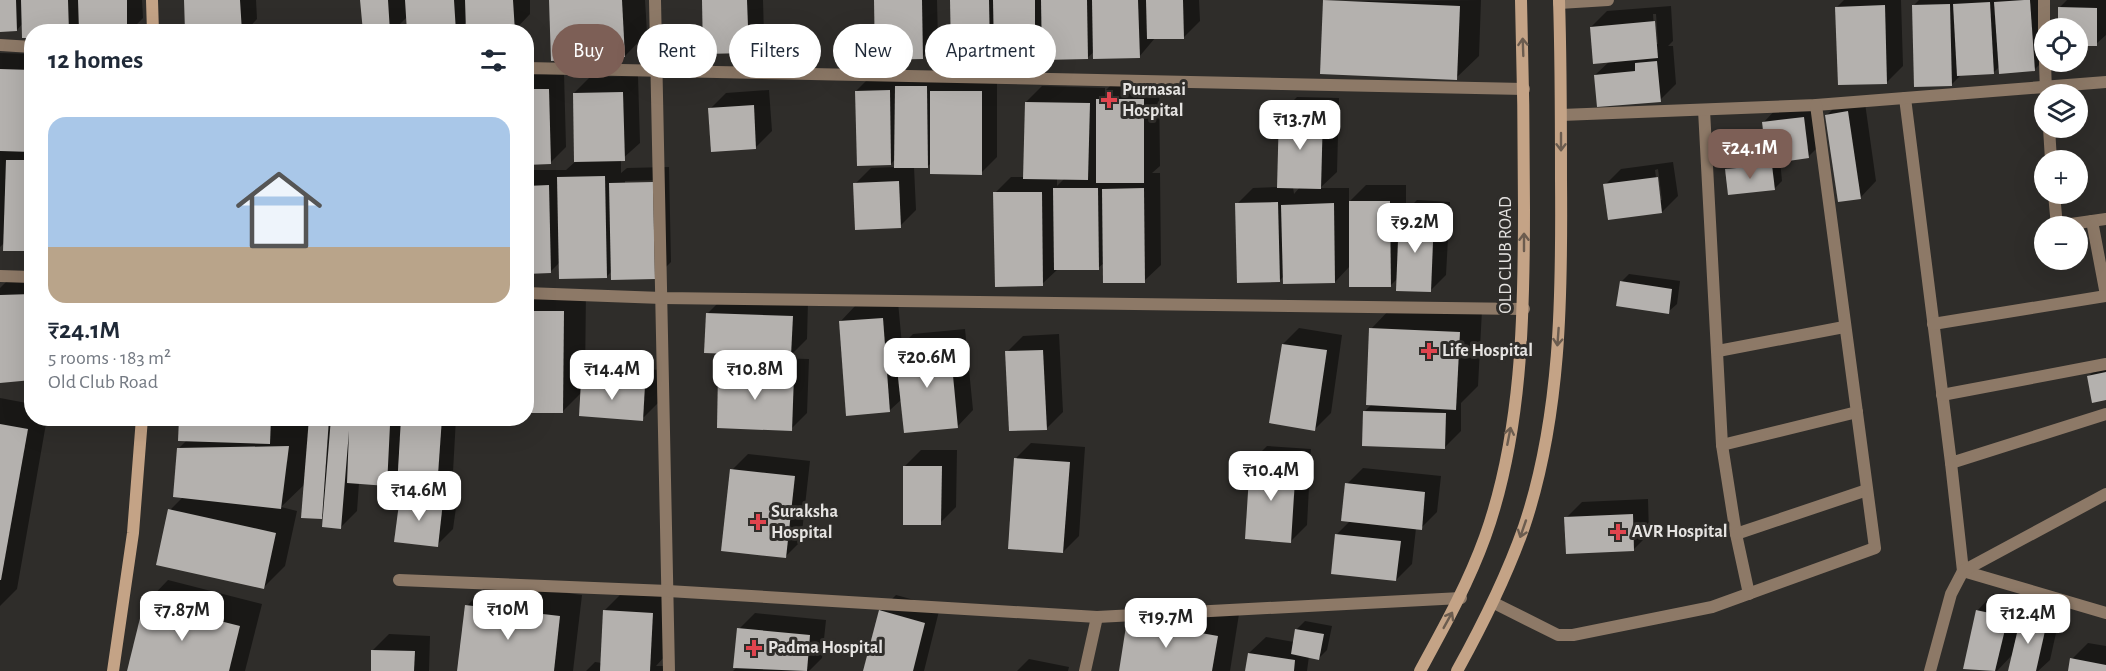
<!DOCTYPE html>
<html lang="en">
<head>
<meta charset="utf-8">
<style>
	body { margin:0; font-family:"Alegreya Sans",sans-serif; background:#f2f2f3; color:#1f2937; height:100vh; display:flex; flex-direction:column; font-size:22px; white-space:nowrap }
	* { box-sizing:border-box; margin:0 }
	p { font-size:20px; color:#747a83 }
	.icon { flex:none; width:33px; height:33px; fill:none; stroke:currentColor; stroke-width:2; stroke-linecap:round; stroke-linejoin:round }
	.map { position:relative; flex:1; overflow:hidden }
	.side { position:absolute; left:24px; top:24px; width:510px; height:402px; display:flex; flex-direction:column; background:#fff; border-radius:24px; box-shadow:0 6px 24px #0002 }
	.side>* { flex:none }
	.top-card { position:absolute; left:552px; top:24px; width:570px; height:54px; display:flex; gap:12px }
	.fabs { position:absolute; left:2034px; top:18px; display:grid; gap:12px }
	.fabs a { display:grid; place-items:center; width:54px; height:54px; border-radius:50%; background:#fff; box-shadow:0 6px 24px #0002; font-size:30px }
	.price { position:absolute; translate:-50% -51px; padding:0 14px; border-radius:12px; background:#fff; color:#222; font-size:20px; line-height:39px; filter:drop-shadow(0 2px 3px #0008) }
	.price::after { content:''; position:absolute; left:50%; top:36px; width:18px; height:14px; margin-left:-9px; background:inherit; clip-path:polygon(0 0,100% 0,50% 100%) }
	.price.on { background:#7d5f56; color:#fff }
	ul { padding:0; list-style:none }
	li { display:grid; align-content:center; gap:12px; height:318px; padding:0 24px }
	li+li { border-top:2px solid #e0e1e3 }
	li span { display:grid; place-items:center; height:186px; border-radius:18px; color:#555 }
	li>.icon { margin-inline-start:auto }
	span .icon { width:108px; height:108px; fill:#fffc; stroke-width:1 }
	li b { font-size:26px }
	h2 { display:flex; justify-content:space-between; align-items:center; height:72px; padding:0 24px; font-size:26px }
	.tag { padding:0 21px; border-radius:27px; background:#fff; box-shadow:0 6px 24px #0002; font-size:21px; line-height:54px }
	.tag.on { background:#7d5f56; color:#fff }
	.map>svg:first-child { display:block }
	.shadow { fill:#0007; fill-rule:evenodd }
	.building { fill:#b4b1ae }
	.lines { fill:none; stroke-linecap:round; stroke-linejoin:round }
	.street { stroke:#8d7967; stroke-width:12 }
	.secondary { stroke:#c4a386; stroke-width:12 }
	.oneway { stroke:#6b5c4f }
	.health-dot { fill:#e0444e; stroke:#2f2d2a; stroke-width:2 }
	.labels { text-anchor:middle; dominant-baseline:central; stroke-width:6; stroke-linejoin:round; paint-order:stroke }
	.poi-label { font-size:18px; font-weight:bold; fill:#e5e3e1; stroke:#2f2d2a; text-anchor:start }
	.street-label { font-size:18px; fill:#e5e3e1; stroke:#2f2d2a }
</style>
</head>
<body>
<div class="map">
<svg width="2106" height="671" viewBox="0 0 2106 671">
	<rect width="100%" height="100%" fill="#2f2d2a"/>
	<!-- shadow -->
	<g class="shadow">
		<polygon points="0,0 142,0 143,18 129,32 81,32 80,23 72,32 32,32 23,23 17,30 0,31"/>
		<polygon points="185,0 256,0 257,19 245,32 187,32"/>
		<polygon points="362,0 530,0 530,14 514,31 467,21 457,32 408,32 408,16 392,32 364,32"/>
		<polygon points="550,0 645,0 647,33 625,56"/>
		<polygon points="703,0 763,0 764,36 748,52"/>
		<polygon points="876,0 937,0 938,41 922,57"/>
		<polygon points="952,0 1199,0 1200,21 1184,37 1155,38 1139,57 1095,51 1087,58 1043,43 1035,51 996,43 989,50"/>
		<polygon points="1481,0 1479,56 1456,78 1325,1"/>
		<polygon points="1844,0 1901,0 1903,66 1887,82 1837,7"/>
		<polygon points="1919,0 2046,0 2044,60 2034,70 2000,66 1993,73 1962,74 1951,85 1914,5"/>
		<polygon points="2067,0 2106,0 2106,35 2096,44 2078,45 2078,28 2059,28 2060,7"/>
		<path d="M 1671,6 L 1673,41 L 1668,46 L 1673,46 L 1676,84 L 1660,100 L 1595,75 L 1610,61 L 1591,27 L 1607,11 ZM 1653,14 L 1656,14 L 1658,44 L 1655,44 Z"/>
		<polygon points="0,53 32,54 32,250 5,242 0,247"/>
		<polygon points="912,71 943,71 943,80 997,75 997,157 981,173 931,163 927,167 914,167 916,210 900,226 855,184 871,168 896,167 896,158 891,164 856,91 872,75"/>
		<polygon points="564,73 566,147 550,163 526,164 526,75"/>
		<path d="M 638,76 L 640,143 L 621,160 L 621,173 L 627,168 L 669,167 L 671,262 L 655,278 L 612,271 L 607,276 L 560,262 L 550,272 L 526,272 L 526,170 L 566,170 L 576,161 L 574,93 L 590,77 ZM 661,180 L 661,183 L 625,184 L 625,181 Z"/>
		<path d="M 1113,83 L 1159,83 L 1160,166 L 1152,173 L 1160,173 L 1161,265 L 1144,281 L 1104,263 L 1098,268 L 1058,269 L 1042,284 L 995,193 L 1011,177 L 1024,177 L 1026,102 L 1042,86 L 1105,88 L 1105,91 ZM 1057,178 L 1065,178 L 1057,186 Z"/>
		<polygon points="769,90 772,131 756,147 710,109 726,93"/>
		<polygon points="1864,96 1876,181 1860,198 1827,115 1843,99"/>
		<path d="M 1297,97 L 1339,98 L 1337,172 L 1320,188 L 1349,188 L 1349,202 L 1366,185 L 1406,185 L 1406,211 L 1417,200 L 1450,202 L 1446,275 L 1430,291 L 1398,278 L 1390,286 L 1350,266 L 1335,282 L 1284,276 L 1279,281 L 1237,204 L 1253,188 L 1279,187 L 1281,113 ZM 1293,187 L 1300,187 L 1294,194 Z"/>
		<polygon points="1819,102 1824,141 1808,157 1780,160 1782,181 1774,189 1727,170 1735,162 1768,159 1763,123 1779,106"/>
		<path d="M 1673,162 L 1678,196 L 1662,212 L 1605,185 L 1621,169 ZM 1658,169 L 1662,200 L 1659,200 L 1655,170 Z"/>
		<polygon points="1629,274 1680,281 1677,304 1668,312 1621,282"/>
		<polygon points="32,279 32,379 0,381 0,288 8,280"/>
		<polygon points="526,289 586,289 585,379 598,366 660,370 658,403 642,419 582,392 562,412 526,411"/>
		<polygon points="723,298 808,301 807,339 791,355 707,314"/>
		<polygon points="898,302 902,345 913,334 965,329 973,410 957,427 902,399 890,410 840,322 856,305"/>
		<polygon points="1393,306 1482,310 1478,386 1461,403 1461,431 1445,447 1364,412 1372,404 1371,329"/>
		<polygon points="1299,328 1342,335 1331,413 1315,429 1283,344"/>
		<polygon points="1059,334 1063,412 1047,428 1007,352 1023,336"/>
		<polygon points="736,357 809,359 807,413 791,429 720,373"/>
		<polygon points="2106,367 2106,398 2088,377 2096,369"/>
		<polygon points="0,398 32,404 32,418 47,418 17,589 0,606"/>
		<polygon points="180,418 286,418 286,425 310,425 311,418 456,418 453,472 441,484 459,486 453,529 437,545 401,496 411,486 399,471 386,485 359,483 357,511 341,527 325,517 303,516 306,483 281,507 297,511 285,566 263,588 170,510 183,497 178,449 187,440"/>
		<polygon points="1031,443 1085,447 1079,536 1063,552 1015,459"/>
		<polygon points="1267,446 1311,449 1307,525 1291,541 1251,462"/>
		<polygon points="921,450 957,450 956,507 940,523 905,466"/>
		<polygon points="748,454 810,461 801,541 785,557 732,470"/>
		<polygon points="1363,468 1441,476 1437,512 1421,528 1416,528 1412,564 1396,580 1336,535 1351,520 1347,484"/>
		<polygon points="1648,499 1649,534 1633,550 1566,518 1582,502"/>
		<polygon points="168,580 262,604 245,671 128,671 146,603"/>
		<polygon points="489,583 582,595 573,671 459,671 467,606"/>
		<polygon points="621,594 668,597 665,656 656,666 671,666 671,671 586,671 595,662 602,663 605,610"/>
		<polygon points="1993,594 2023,601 2018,620 2038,601 2062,606 2050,660 2038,671 2013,671 2013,654 1997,671 1965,668 1977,611"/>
		<polygon points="896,595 940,607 924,671 865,671 880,611"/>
		<polygon points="1150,599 1239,614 1230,671 1120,671 1128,621"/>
		<polygon points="755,613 826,620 822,658 809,671 733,671 737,667 739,629"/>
		<polygon points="1305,621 1332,626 1327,650 1319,658 1309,656 1307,671 1247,671 1249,653 1266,637 1294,642 1297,629"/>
		<polygon points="389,634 430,636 429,671 372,671 373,650"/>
		<polygon points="2088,643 2106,646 2106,671 2070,671 2072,659"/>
		<polygon points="1029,659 1069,667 1068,671 1017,671"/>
	</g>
	<!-- building -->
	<g class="building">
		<polygon points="0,0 16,0 17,31 0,32"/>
		<polygon points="21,0 68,0 69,32 32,32 32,38 22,38"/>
		<polygon points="78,0 127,0 127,32 79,32"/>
		<polygon points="184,0 240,0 242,32 185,32"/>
		<polygon points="360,0 388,0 390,32 363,32"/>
		<polygon points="405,0 454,0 456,32 407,32"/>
		<polygon points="465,0 513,0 515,32 466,32"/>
		<polygon points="549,0 622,0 625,57 551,61"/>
		<polygon points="702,0 747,0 749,53 703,54"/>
		<polygon points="874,0 922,0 923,59 875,60"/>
		<polygon points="950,0 989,0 990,51 951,52"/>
		<polygon points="993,0 1035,0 1035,53 994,53"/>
		<polygon points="1041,0 1087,0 1088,59 1042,60"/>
		<polygon points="1092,0 1138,0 1140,58 1093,59"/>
		<polygon points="1146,0 1183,0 1184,39 1147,39"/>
		<polygon points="1323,0 1460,6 1457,80 1320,74"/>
		<polygon points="2024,0 2030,0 2035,71 1999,74 1994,2"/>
		<polygon points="1990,2 1994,74 1957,76 1953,4"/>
		<polygon points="1950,4 1952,86 1914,87 1912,5"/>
		<polygon points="1885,5 1887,84 1838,85 1835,7"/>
		<polygon points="2058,7 2097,8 2097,46 2078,46 2078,28 2058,28"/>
		<polygon points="1655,21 1658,58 1593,64 1590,27"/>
		<polygon points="1657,61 1661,102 1597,107 1594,75 1635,71 1635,63"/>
		<polygon points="0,69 32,70 32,152 0,151"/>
		<polygon points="895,86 927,86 928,168 894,168"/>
		<polygon points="526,89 549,89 551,164 526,165"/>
		<polygon points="890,90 891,165 857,166 855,91"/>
		<polygon points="930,91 982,91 982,175 930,174"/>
		<polygon points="623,92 625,161 574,162 573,93"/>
		<rect x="1096" y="99" width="48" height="84"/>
		<polygon points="1025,102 1090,103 1088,180 1023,179"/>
		<polygon points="754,105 756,149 711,152 708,108"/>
		<polygon points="1848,111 1861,199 1838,202 1825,115"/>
		<polygon points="1279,113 1323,114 1321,189 1277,188"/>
		<polygon points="1804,117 1809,158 1767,164 1762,122"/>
		<polygon points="6,160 32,160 32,251 3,251"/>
		<polygon points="1772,165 1775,190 1728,195 1725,169"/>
		<polygon points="605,176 607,278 559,279 557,177"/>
		<polygon points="1658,177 1662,213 1608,220 1603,184"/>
		<polygon points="899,181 901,228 855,230 853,183"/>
		<polygon points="653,182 655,279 611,280 609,183"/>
		<polygon points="549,185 551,273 526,274 526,186"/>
		<polygon points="1053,188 1098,188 1099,270 1054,270"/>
		<polygon points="1144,188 1145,283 1103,283 1102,189"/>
		<polygon points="993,192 1042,192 1043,286 995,287"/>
		<polygon points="1349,201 1390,201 1391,287 1349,287"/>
		<polygon points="1278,202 1280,282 1237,283 1235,203"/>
		<polygon points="1334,203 1335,283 1283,284 1281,205"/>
		<polygon points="1399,215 1434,217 1431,292 1396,291"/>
		<polygon points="1620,281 1672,289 1669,314 1616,306"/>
		<polygon points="32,294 32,380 0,383 0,295"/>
		<polygon points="526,311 564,311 563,413 526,413"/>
		<polygon points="706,313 793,316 791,356 704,353"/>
		<polygon points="883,318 890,412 846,416 839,321"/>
		<polygon points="1369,328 1460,332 1456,410 1366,405"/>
		<polygon points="950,344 958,428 904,433 895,350"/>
		<polygon points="1282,344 1327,350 1315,431 1269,423"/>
		<polygon points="1043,350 1047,430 1009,431 1005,351"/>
		<polygon points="718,372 794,375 792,431 717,428"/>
		<polygon points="2106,372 2106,400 2092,403 2087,376"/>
		<polygon points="581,381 645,385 643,421 579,416"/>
		<polygon points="1363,411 1446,413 1445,449 1362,446"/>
		<polygon points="179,418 271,418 270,444 178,441"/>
		<polygon points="309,418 329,419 322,519 301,518"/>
		<polygon points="331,418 350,418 350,423 390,425 387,486 347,483 349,431 341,529 322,527"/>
		<polygon points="401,418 442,418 437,489 397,487"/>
		<polygon points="0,424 28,429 1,580 0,580"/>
		<polygon points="289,446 281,509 173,497 177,448"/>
		<polygon points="1014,458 1070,462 1063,553 1008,549"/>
		<polygon points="1250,461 1296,464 1291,543 1245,539"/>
		<polygon points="903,466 942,466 941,525 903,525"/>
		<polygon points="730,469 795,476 786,558 721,551"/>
		<polygon points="1345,483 1425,492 1422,530 1341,521"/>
		<polygon points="400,496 443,502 438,547 394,542"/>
		<polygon points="168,509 276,533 264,589 156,565"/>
		<polygon points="1633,514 1634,551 1566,554 1564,517"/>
		<polygon points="1335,534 1401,541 1396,581 1331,574"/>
		<polygon points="144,602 240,626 229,671 127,671"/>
		<polygon points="465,605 560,616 554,671 457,671"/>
		<polygon points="603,610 653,613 650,671 600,671"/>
		<polygon points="879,610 925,623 913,671 863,671"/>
		<polygon points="1976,610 2008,617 1995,671 1963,669"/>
		<polygon points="2021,616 2047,622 2036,671 2008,671"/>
		<polygon points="1127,620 1218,636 1212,671 1119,671"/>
		<polygon points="737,628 810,635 807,671 733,668"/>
		<polygon points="1295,629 1324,634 1319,660 1291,654"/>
		<polygon points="371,650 415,651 414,671 371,671"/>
		<polygon points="1248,653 1295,660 1294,671 1245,671"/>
		<polygon points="2070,658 2106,665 2106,671 2068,671"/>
	</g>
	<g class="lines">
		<!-- street -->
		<g class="street">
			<polyline points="655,0 669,671"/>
			<polyline points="2044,0 2044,45"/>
			<polyline points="1559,3 1608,0"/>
			<polyline points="0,45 32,47"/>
			<polyline points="2045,62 2046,93"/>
			<polyline points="526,68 1524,89"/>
			<polyline points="1905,98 1951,463 2106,414"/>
			<polyline points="1704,110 1722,445 1736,534 1749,594"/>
			<polyline points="1561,115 1816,105 2106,82"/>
			<polyline points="2049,128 2051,160"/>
			<polyline points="2054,194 2057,226 2106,219"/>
			<polyline points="2092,221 2106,295"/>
			<polyline points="0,276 32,277"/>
			<polyline points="526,293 662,298 1524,309"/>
			<polyline points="1933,324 2106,296"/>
			<polyline points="1718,351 1844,327"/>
			<polyline points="1942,395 2106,364"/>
			<polyline points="1722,445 1857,412"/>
			<polyline points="1951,463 1963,571 2106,613"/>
			<polyline points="1736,534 1867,490"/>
			<polyline points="399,580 668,591 1097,617 1461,598"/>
			<polyline points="1494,603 1558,635 1573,635 1712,607 1875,548 1816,105"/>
			<polyline points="1085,671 1097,617"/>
			<polyline points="1930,671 1951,594 1963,571 2106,494"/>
		</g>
		<!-- secondary -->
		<g class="secondary">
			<polyline points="152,0 153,32"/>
			<polyline points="113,671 133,533 142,418"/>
			<path d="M 1420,671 C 1444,627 1468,584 1485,537 C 1522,434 1524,317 1524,209 C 1524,139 1523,70 1521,0"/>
			<path d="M 1457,671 C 1483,624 1506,578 1524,527 C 1561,417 1562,296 1561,181 C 1561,121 1561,60 1559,0"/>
		</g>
	</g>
	<!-- one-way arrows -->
	<defs><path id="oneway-shaft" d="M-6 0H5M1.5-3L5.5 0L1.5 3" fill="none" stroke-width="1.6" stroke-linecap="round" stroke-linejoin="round" transform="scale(1.5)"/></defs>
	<g class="oneway">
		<use href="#oneway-shaft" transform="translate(1523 47) rotate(-92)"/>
		<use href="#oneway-shaft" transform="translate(1561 142) rotate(90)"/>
		<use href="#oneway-shaft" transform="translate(1524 242) rotate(-90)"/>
		<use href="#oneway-shaft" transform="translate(1558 337) rotate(94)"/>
		<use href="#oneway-shaft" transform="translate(1509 436) rotate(-79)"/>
		<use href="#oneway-shaft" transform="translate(1523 529) rotate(109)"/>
		<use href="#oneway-shaft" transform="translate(1448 620) rotate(-61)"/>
	</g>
	<!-- markers -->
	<g class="health-dot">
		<path d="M1106 91h6v6h6v6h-6v6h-6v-6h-6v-6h6z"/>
		<path d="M1426 342h6v6h6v6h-6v6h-6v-6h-6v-6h6z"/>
		<path d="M755 513h6v6h6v6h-6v6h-6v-6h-6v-6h6z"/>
		<path d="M1615 523h6v6h6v6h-6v6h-6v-6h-6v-6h6z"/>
		<path d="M751 639h6v6h6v6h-6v6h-6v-6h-6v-6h6z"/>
	</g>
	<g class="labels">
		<!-- poi labels -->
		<g class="poi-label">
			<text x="1122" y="90">Purnasai<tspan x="1122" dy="21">Hospital</tspan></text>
			<text x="1442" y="351">Life Hospital</text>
			<text x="771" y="512">Suraksha<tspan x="771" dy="21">Hospital</tspan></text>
			<text x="1632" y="532">AVR Hospital</text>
			<text x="768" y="648">Padma Hospital</text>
		</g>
		<!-- street labels -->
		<g class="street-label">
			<text transform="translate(1506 255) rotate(-90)">OLD CLUB ROAD</text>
		</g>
	</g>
</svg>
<div class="fabs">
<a><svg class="icon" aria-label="locate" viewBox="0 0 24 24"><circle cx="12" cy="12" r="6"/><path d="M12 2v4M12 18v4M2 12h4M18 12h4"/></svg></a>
<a><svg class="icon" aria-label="layers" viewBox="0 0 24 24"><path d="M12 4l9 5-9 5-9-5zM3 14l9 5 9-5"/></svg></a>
<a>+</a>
<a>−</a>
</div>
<b class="price" style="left:1300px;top:151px">₹13.7M</b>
<b class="price on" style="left:1750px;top:180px">₹24.1M</b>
<b class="price" style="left:1415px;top:254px">₹9.2M</b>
<b class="price" style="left:927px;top:389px">₹20.6M</b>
<b class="price" style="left:612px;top:401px">₹14.4M</b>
<b class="price" style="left:755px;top:401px">₹10.8M</b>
<b class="price" style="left:1271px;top:502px">₹10.4M</b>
<b class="price" style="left:419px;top:522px">₹14.6M</b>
<b class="price" style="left:508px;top:641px">₹10M</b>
<b class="price" style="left:182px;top:642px">₹7.87M</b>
<b class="price" style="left:2028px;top:645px">₹12.4M</b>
<b class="price" style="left:1166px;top:649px">₹19.7M</b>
<div class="top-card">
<a class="tag on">Buy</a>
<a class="tag">Rent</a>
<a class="tag">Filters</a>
<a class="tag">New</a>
<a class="tag">Apartment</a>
</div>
<section class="side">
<h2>12 homes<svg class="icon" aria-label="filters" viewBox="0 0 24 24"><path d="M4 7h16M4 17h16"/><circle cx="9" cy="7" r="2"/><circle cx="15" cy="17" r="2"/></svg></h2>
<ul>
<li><span style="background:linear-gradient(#a9c7e8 70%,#b9a48a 0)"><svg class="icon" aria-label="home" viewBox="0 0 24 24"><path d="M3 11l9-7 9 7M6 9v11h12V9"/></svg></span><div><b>₹24.1M</b><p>5 rooms · 183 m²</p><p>Old Club Road</p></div></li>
</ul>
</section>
</div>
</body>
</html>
